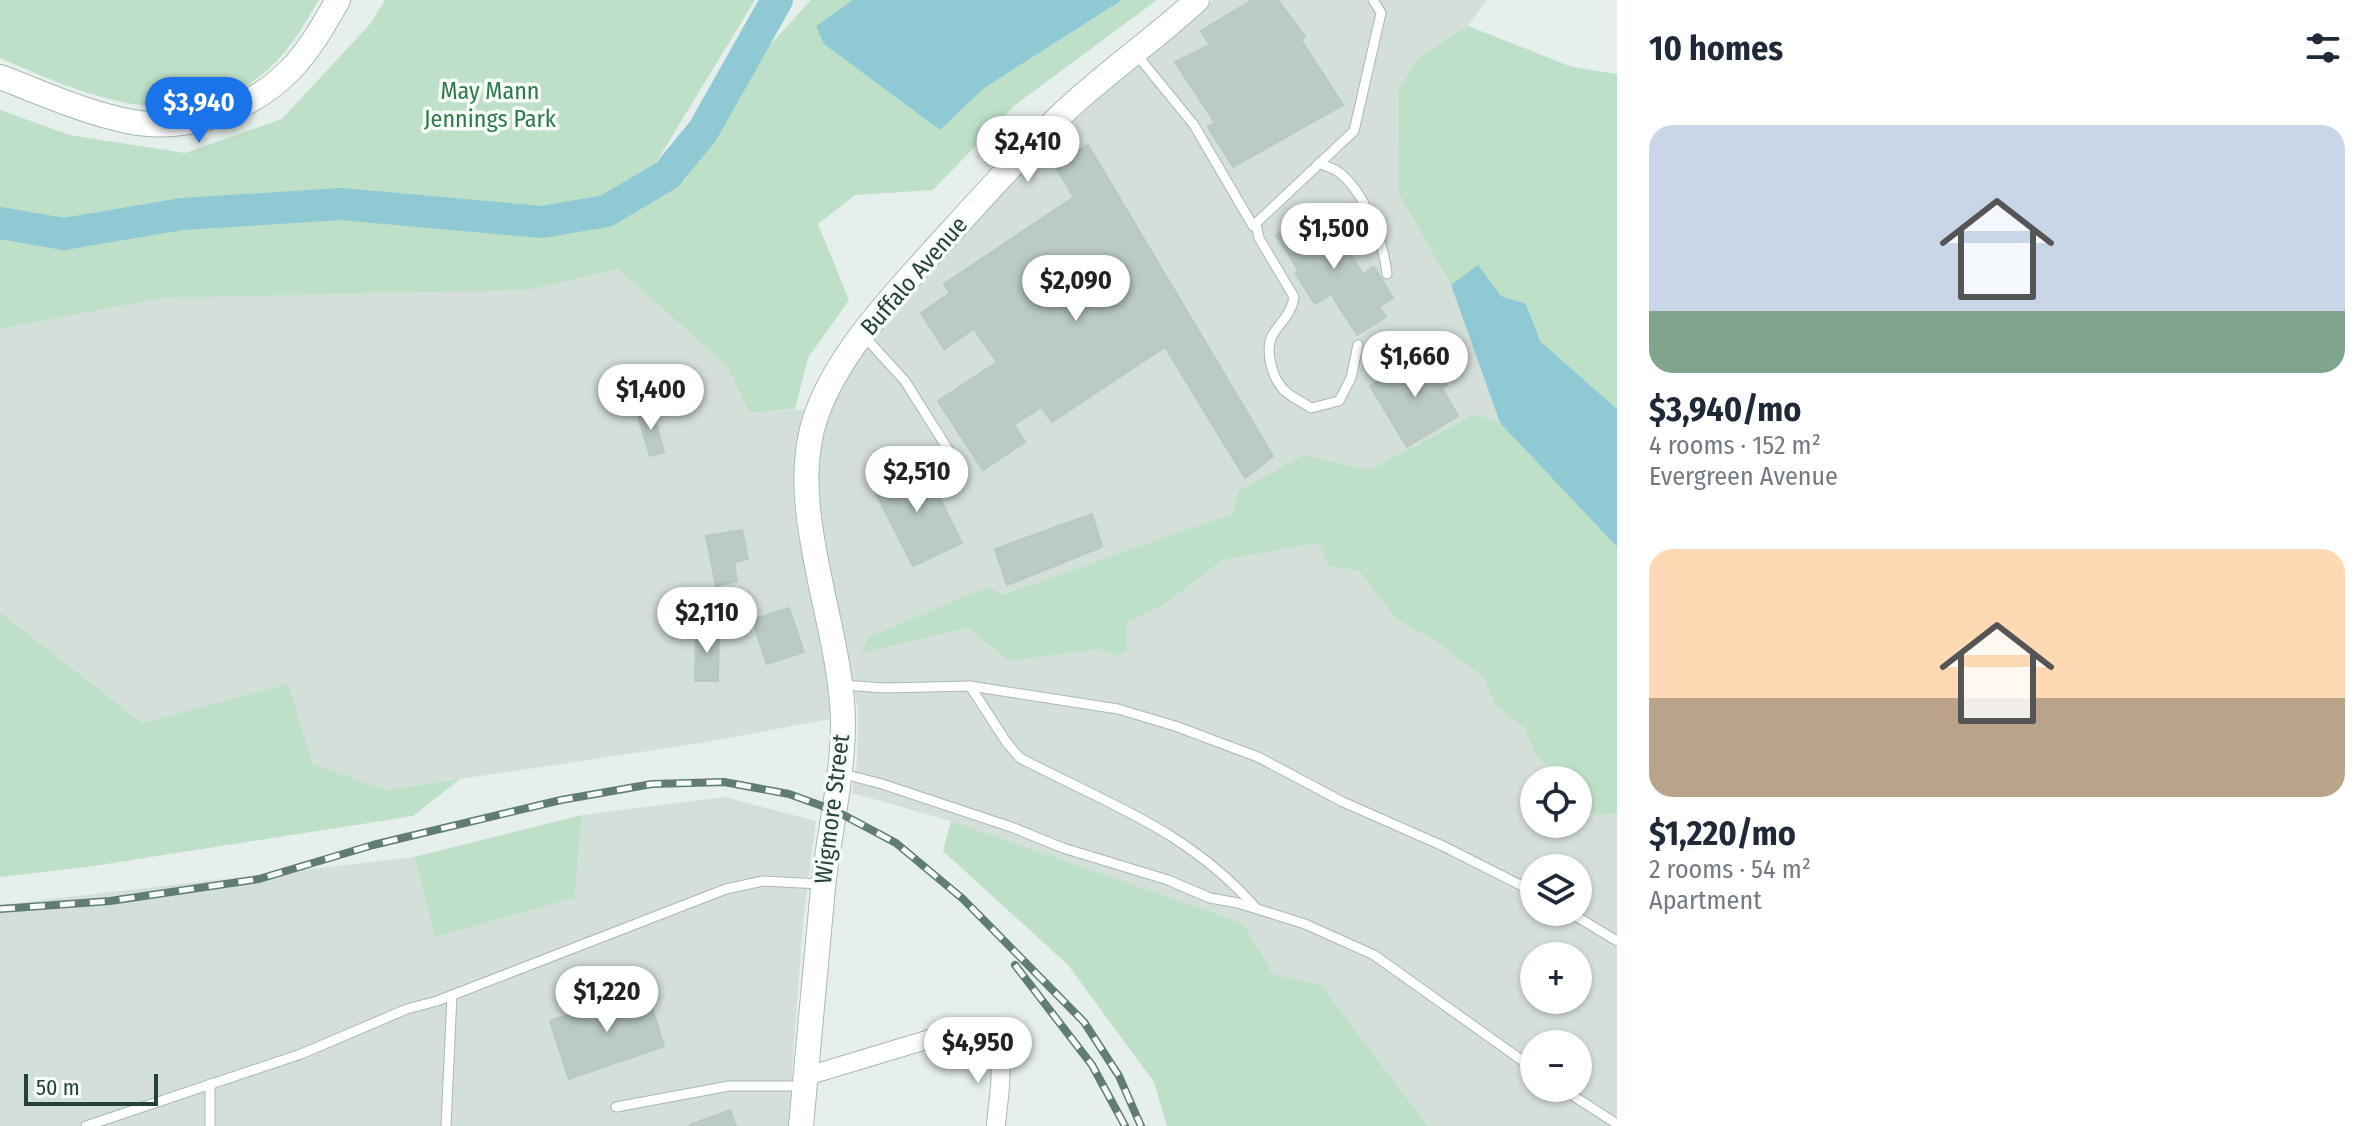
<!DOCTYPE html>
<html lang="en">
<head>
<meta charset="utf-8">
<style>
	body { margin:0; font-family:"Fira Sans Condensed",sans-serif; background:#f6f6f7; color:#1f2937; height:100vh; display:flex; flex-direction:column; font-size:30px; white-space:nowrap }
	* { box-sizing:border-box; margin:0 }
	p { font-size:26px; color:#747a83 }
	.icon { flex:none; width:44px; height:44px; fill:none; stroke:currentColor; stroke-width:2; stroke-linecap:round; stroke-linejoin:round }
	.map { position:relative; flex:1; overflow:hidden }
	.details { display:flex; flex-direction:column; background:#fff; width:760px }
	.details>* { flex:none }
	.controls { position:absolute; left:1520px; top:766px; display:grid; gap:16px }
	.controls a { display:grid; place-items:center; width:72px; height:72px; border-radius:50%; background:#fff; box-shadow:0 2px 6px #0004; font-size:40px }
	.scale { position:absolute; left:24px; bottom:20px; width:134px; box-sizing:border-box; padding-left:8px; border:4px solid #24423a; border-top:0; font-size:22px; line-height:28px; white-space:nowrap; color:#24423a; -webkit-text-stroke:6px #f7fbf9; paint-order:stroke }
	.price { position:absolute; translate:-50% -68px; padding:0 18px; border-radius:28px; background:#fff; color:#222; font-size:26px; line-height:52px; filter:drop-shadow(0 2px 4px #0008) }
	.price::after { content:''; position:absolute; left:50%; top:48px; width:24px; height:18px; margin-left:-12px; background:inherit; clip-path:polygon(0 0,100% 0,50% 100%) }
	.price.active { background:#1a73e8; color:#fff }
	ul { padding:0; list-style:none }
	li { display:grid; align-content:center; gap:16px; height:424px; padding:0 32px }
	li span { display:grid; place-items:center; height:248px; border-radius:24px; color:#555 }
	li>.icon { margin-inline-start:auto }
	span .icon { width:144px; height:144px; fill:#fffc; stroke-width:1 }
	li b { font-size:34px }
	h2 { display:flex; justify-content:space-between; align-items:center; height:96px; padding:0 32px; font-size:34px }
	main { display:flex; flex:1; min-height:0 }
	.map>svg:first-child { display:block }
	.built { fill:#d4dfda; fill-rule:evenodd }
	.green { fill:#bfe0c8 }
	.water { fill:#8ec9d4 }
	.lines { fill:none; stroke-linecap:round; stroke-linejoin:round }
	.river { stroke:#8ec9d4; stroke-width:32 }
	.building { fill:#bbcac4; stroke:#b8c9c2; stroke-width:2 }
	.lane-casing { stroke:#a8b8b2; stroke-width:11 }
	.street-casing { stroke:#a8b8b2; stroke-width:20 }
	.secondary-casing { stroke:#a4bbb3; stroke-width:26 }
	.lane { stroke:#fff; stroke-width:9 }
	.street { stroke:#fff; stroke-width:18 }
	.secondary { stroke:#fff; stroke-width:24 }
	.rail-casing { stroke:#5f7d75; stroke-width:8 }
	.rail { stroke:#f7fbf9; stroke-width:5; stroke-dasharray:15; stroke-linecap:butt }
	.labels { text-anchor:middle; dominant-baseline:central; stroke-width:7; stroke-linejoin:round; paint-order:stroke }
	.park-label { font-size:24px; fill:#2d7a4b; stroke:#f7fbf9 }
	.street-label { font-size:24px; fill:#24423a; stroke:#f7fbf9 }
</style>
</head>
<body>
<main>
<div class="map">
<svg width="1617" height="1126" viewBox="0 0 1617 1126">
	<rect width="100%" height="100%" fill="#e6efeb"/>
	<!-- built -->
	<g class="built">
		<path d="M 1213,0 L 1487,0 L 1468,26 L 1420,56 L 1399,194 L 1451,285 L 1500,423 L 1475,414 L 1369,470 L 1303,455 L 1233,513 L 1002,595 L 989,586 L 868,637 L 862,652 L 968,628 L 1009,661 L 1101,649 L 1127,650 L 1127,622 L 1162,606 L 1223,560 L 1318,543 L 1329,566 L 1359,571 L 1397,620 L 1434,640 L 1484,678 L 1495,705 L 1524,728 L 1537,758 L 1569,780 L 1534,780 L 1534,824 L 1578,824 L 1578,792 L 1583,805 L 1595,815 L 1617,814 L 1617,1126 L 1428,1126 L 1321,985 L 1273,974 L 1243,923 L 951,821 L 852,793 L 857,760 L 858,709 L 818,525 L 818,448 L 828,412 L 848,370 L 895,306 L 1069,122 ZM 1534,868 L 1578,868 L 1578,912 L 1534,912 ZM 1534,956 L 1578,956 L 1578,1000 L 1534,1000 ZM 1534,1044 L 1578,1044 L 1578,1088 L 1534,1088 Z"/>
		<polygon points="618,269 727,366 749,413 805,409 797,440 794,501 797,532 825,640 830,719 701,743 387,790 313,764 287,685 142,723 0,612 0,329 163,298 529,290"/>
		<polygon points="725,797 816,821 803,923 788,1126 0,1126 0,905 414,857 435,937 575,898 582,815"/>
	</g>
	<!-- green -->
	<g class="green">
		<path d="M 0,0 L 319,0 C 306,21 294,43 277,61 C 195,144 89,97 0,58 Z"/>
		<polygon points="385,0 755,0 655,164 595,203 489,208 334,191 226,200 79,221 0,208 0,110 70,135 185,153 282,119 370,24"/>
		<polygon points="811,0 853,0 817,26 939,130 983,89 1122,0 1157,0 1015,105 933,190 855,195 818,224 849,300 808,358 795,409 749,413 727,366 618,269 529,290 163,298 0,329 0,232 83,247 194,227 341,216 540,234 615,222 685,180 768,47"/>
		<polygon points="1468,26 1572,67 1617,74 1617,409 1540,341 1526,305 1501,296 1478,266 1451,285 1399,194 1398,91 1420,56"/>
		<path d="M 1475,414 L 1500,423 L 1617,547 L 1617,814 L 1595,815 C 1583,805 1578,797 1578,780 L 1569,780 L 1537,758 L 1524,728 L 1495,705 L 1484,678 L 1434,640 L 1397,620 L 1359,571 L 1329,566 L 1318,543 L 1223,560 L 1162,606 L 1127,622 L 1127,651 L 1116,656 L 1101,649 L 1009,661 L 968,628 L 861,653 L 868,637 L 989,586 L 1002,595 L 1233,513 L 1238,491 L 1304,455 L 1369,470 Z"/>
		<polygon points="0,612 142,723 288,684 313,764 387,790 460,779 413,816 94,866 0,877"/>
		<polygon points="582,815 575,898 435,937 414,857"/>
		<polygon points="951,821 1243,923 1273,974 1321,985 1428,1126 1167,1126 1154,1082 1068,965 943,851"/>
	</g>
	<!-- water -->
	<g class="water">
		<polygon points="853,0 1122,0 983,89 940,130 824,44 816,26"/>
		<polygon points="1478,265 1501,296 1526,304 1540,341 1617,409 1617,547 1500,423 1451,285"/>
	</g>
	<g class="lines">
		<!-- river -->
		<polyline class="river" points="0,223 64,234 182,214 341,204 542,222 606,211 667,175 703,131 777,0"/>
	</g>
	<!-- building -->
	<g class="building">
		<polygon points="1252,0 1278,0 1305,37 1301,40 1343,105 1233,167 1208,127 1215,123 1175,62 1210,45 1201,31"/>
		<polygon points="1088,145 1273,456 1245,478 1165,347 1052,422 1041,407 1014,425 1025,442 983,470 938,401 997,362 974,329 944,349 921,313 950,293 944,284 1074,197 1053,163"/>
		<polygon points="1320,206 1363,274 1374,267 1393,298 1379,307 1386,317 1357,335 1331,294 1315,304 1295,273 1299,271 1276,235"/>
		<polygon points="1427,352 1447,385 1442,388 1458,416 1407,447 1370,386"/>
		<polygon points="652,409 664,452 650,456 637,413"/>
		<polygon points="921,460 962,543 913,566 872,486"/>
		<polygon points="1092,514 1102,547 1007,585 995,549"/>
		<polygon points="742,530 748,559 734,562 737,581 716,586 706,536"/>
		<polygon points="789,608 804,652 767,664 752,620"/>
		<polygon points="696,629 719,630 718,681 695,681"/>
		<polygon points="646,989 664,1046 569,1079 550,1021"/>
		<polygon points="730,1110 736,1126 691,1126 690,1125"/>
	</g>
	<g class="lines">
		<!-- lane casing -->
		<g class="lane-casing">
			<g id="lane">
				<polyline points="1137,55 1194,125 1253,226 1354,131 1381,13 1373,0"/>
				<path d="M 1319,163 C 1325,166 1332,168 1337,171 C 1364,189 1384,244 1387,274"/>
				<path d="M 1256,224 L 1259,238 L 1294,297 C 1292,314 1280,322 1272,336 C 1265,351 1272,378 1284,390 C 1291,397 1302,402 1311,408 L 1339,401 L 1351,378 L 1358,345"/>
				<polyline points="863,335 905,381 954,459"/>
				<path d="M 842,685 L 885,688 L 970,686 L 1007,743 L 1020,758 C 1108,804 1187,830 1255,907"/>
				<polyline points="970,686 1118,709 1175,726 1258,757 1343,802 1443,846 1534,892"/>
				<polyline points="840,773 882,784 1014,828 1063,848 1168,880 1210,898 1238,903 1305,924 1374,955 1534,1069"/>
				<polyline points="1569,912 1617,941"/>
				<polyline points="1561,1088 1617,1124"/>
				<polyline points="616,1107 729,1086 802,1086"/>
				<polyline points="86,1126 301,1054 407,1009 437,1001 726,889 763,881 820,884"/>
				<polyline points="210,1126 210,1084"/>
				<polyline points="446,1126 452,995"/>
			</g>
		</g>
		<!-- street casing -->
		<g class="street-casing">
			<path id="street" d="M 807,1076 L 963,1029 C 1016,1027 998,1092 996,1126"/>
		</g>
		<!-- secondary casing -->
		<g class="secondary-casing">
			<g id="secondary">
				<path d="M 0,77 C 42,93 84,112 127,121 C 184,133 249,112 290,70 C 310,50 324,24 338,0"/>
				<path d="M 801,1126 C 809,1047 815,967 823,888 C 829,832 843,778 843,722 C 842,626 784,507 816,416 C 837,356 885,305 927,258 C 970,211 1013,162 1059,117 C 1102,75 1153,41 1197,0"/>
			</g>
		</g>
		<!-- lane -->
		<use href="#lane" class="lane"/>
		<!-- street -->
		<use href="#street" class="street"/>
		<!-- secondary -->
		<use href="#secondary" class="secondary"/>
		<!-- rail casing -->
		<g class="rail-casing">
			<g id="rail">
				<polyline points="0,909 110,901 259,879 373,845 561,800 652,784 724,782 789,794 836,811 896,843 963,899 1084,1022 1119,1076 1141,1126"/>
				<polyline points="1015,965 1092,1065 1125,1126"/>
			</g>
		</g>
		<!-- rail -->
		<use href="#rail" class="rail"/>
	</g>
	<g class="labels">
		<!-- park labels -->
		<g class="park-label">
			<text x="490" y="91">May Mann<tspan x="490" dy="28">Jennings Park</tspan></text>
		</g>
		<!-- street labels -->
		<g class="street-label">
			<text transform="translate(914 276) rotate(-49)">Buffalo Avenue</text>
			<text transform="translate(832 809) rotate(-83)">Wigmore Street</text>
		</g>
	</g>
</svg>
<div class="controls">
<a><svg class="icon" aria-label="locate" viewBox="0 0 24 24"><circle cx="12" cy="12" r="6"/><path d="M12 2v4M12 18v4M2 12h4M18 12h4"/></svg></a>
<a><svg class="icon" aria-label="layers" viewBox="0 0 24 24"><path d="M12 4l9 5-9 5-9-5zM3 14l9 5 9-5"/></svg></a>
<a>+</a>
<a>−</a>
</div>
<div class="scale">50 m</div>
<b class="price active" style="left:199px;top:145px">$3,940</b>
<b class="price" style="left:1028px;top:184px">$2,410</b>
<b class="price" style="left:1334px;top:271px">$1,500</b>
<b class="price" style="left:1076px;top:323px">$2,090</b>
<b class="price" style="left:1415px;top:399px">$1,660</b>
<b class="price" style="left:651px;top:432px">$1,400</b>
<b class="price" style="left:917px;top:514px">$2,510</b>
<b class="price" style="left:707px;top:655px">$2,110</b>
<b class="price" style="left:607px;top:1034px">$1,220</b>
<b class="price" style="left:978px;top:1085px">$4,950</b>
</div>
<section class="details">
<h2>10 homes<svg class="icon" aria-label="filters" viewBox="0 0 24 24"><path d="M4 7h16M4 17h16"/><circle cx="9" cy="7" r="2"/><circle cx="15" cy="17" r="2"/></svg></h2>
<ul>
<li><span style="background:linear-gradient(#c9d6e8 75%,#7fa58c 0)"><svg class="icon" aria-label="home" viewBox="0 0 24 24"><path d="M3 11l9-7 9 7M6 9v11h12V9"/></svg></span><div><b>$3,940/mo</b><p>4 rooms · 152 m²</p><p>Evergreen Avenue</p></div></li>
<li><span style="background:linear-gradient(#ffd9b3 60%,#b9a48a 0)"><svg class="icon" aria-label="home" viewBox="0 0 24 24"><path d="M3 11l9-7 9 7M6 9v11h12V9"/></svg></span><div><b>$1,220/mo</b><p>2 rooms · 54 m²</p><p>Apartment</p></div></li>
</ul>
</section>
</main>
</body>
</html>
